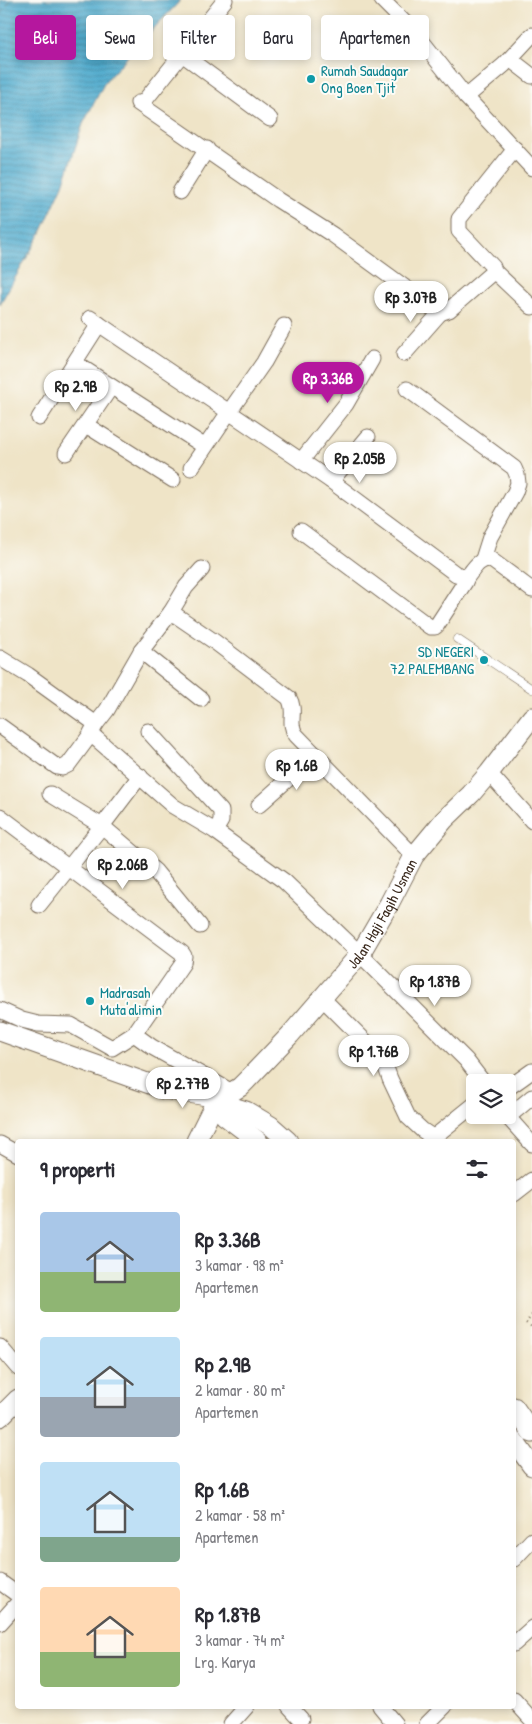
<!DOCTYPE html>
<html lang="id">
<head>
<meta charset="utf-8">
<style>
	body { margin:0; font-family:"Patrick Hand",sans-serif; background:#f2f2f3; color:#2b2b33; height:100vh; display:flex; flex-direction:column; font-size:19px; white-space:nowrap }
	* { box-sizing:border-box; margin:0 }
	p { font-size:16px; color:#7c7c81 }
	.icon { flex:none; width:28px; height:28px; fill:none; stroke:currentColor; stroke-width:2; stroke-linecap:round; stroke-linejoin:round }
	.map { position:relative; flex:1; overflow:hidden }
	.panel { position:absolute; left:15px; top:1139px; width:501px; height:570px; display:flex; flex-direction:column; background:#fff; border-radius:5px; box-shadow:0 2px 8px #0003 }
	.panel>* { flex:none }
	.top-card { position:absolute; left:15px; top:15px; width:502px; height:45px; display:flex; gap:10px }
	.tools { position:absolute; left:466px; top:1074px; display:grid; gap:10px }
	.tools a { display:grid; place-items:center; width:50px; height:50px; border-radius:5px; background:#fff; box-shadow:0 2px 8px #0003; font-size:25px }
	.price { position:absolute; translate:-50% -42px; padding:0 11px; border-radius:18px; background:#fff; color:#222; font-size:16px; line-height:32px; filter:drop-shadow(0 1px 2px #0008) }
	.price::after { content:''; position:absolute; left:50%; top:30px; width:15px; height:11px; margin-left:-8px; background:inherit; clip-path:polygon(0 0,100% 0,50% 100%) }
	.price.selected { background:#b5179e; color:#fff }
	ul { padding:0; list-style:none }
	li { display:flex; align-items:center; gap:15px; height:125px; padding:0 25px }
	li span { display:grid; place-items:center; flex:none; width:140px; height:100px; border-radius:5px; color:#555 }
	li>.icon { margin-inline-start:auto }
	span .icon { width:60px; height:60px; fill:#fffc; stroke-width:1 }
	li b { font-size:21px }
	h2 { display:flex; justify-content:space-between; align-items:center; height:60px; padding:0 25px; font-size:21px }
	.chip { padding:0 18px; border-radius:5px; background:#fff; box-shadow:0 2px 8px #0003; font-size:18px; line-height:45px }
	.chip.selected { background:#b5179e; color:#fff }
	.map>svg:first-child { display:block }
	.water { fill:url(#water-rules); stroke:#466a76 }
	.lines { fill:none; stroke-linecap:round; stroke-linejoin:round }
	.ferry { stroke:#435e64; stroke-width:1; stroke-dasharray:6 5; stroke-linecap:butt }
	.service-casing { stroke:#7a6b59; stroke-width:9 }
	.minor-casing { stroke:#7a6b59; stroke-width:17 }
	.tertiary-casing { stroke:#7a6b59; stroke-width:21 }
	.path { stroke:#7a6b59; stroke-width:2.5; stroke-dasharray:1 4; stroke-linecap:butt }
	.service { stroke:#fff; stroke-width:8 }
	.minor { stroke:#fff; stroke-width:15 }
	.tertiary { stroke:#fff; stroke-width:19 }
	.culture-dot { fill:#0f9aa8; stroke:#fdfcf7; stroke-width:2 }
	.labels { text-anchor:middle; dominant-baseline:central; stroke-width:4; stroke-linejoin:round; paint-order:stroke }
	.culture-label { font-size:15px; fill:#0d838f; stroke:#fdfcf7; text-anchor:start }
	.street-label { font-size:15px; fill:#3b2a1e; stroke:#fdfcf7 }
</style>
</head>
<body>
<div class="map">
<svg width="532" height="1724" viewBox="0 0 532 1724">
	<defs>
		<pattern id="water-rules" width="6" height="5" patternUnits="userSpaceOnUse" patternTransform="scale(1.25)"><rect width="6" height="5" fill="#50abce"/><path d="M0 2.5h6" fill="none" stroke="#448ba7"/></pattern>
	</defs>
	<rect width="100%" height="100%" fill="#fdfcf7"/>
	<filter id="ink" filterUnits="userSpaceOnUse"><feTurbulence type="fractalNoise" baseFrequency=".02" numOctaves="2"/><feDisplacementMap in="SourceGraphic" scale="10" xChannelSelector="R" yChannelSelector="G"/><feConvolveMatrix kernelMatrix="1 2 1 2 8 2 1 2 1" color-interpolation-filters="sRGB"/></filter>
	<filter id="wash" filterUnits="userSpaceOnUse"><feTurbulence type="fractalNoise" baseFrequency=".0096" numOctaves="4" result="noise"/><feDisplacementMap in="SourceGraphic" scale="20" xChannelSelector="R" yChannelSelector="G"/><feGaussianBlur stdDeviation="1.12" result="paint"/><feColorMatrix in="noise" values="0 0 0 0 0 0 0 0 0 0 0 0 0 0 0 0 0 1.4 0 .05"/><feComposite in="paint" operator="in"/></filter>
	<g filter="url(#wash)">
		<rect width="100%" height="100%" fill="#efe4c7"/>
		<!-- water -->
		<polygon class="water" points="0,0 181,0 135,48 105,82 83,124 63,185 41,233 0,304"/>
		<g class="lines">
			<!-- ferry -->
			<polyline class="ferry" points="0,15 11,0"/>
		</g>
	</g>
	<g filter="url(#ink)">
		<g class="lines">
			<!-- service casing -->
			<g class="service-casing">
				<polyline id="service" points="457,639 532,689"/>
			</g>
			<!-- minor casing -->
			<g class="minor-casing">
				<g id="minor">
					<polyline points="382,0 417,35 466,97 532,168"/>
					<polyline points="182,54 225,0"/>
					<polyline points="510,59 532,76"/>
					<polyline points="466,97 504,65 532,35"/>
					<polyline points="138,103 278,200 333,235 440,313 449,310 494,271 493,267 459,231 459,219 515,149"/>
					<polyline points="142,104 182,54 270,119"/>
					<polyline points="180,192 207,149"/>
					<polyline points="494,271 532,307"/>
					<polyline points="90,318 229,412 191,468"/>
					<path d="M 284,326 L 264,362 L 229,412 L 331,481 L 456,574 L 467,577 C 474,569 478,559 490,559 L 532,590"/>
					<polyline points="404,354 440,313"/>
					<polyline points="75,363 204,446"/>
					<polyline points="407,389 514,468 517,475 518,483 515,492 490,537 483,559"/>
					<polyline points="39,418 99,324"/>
					<polyline points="86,425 173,480"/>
					<polyline points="66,453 111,387"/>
					<polyline points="301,461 346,404 372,359"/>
					<polyline points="331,481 368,437"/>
					<polyline points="301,531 430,627 435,627 437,625 465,582 467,577"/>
					<path d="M 171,612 L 215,642 L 289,698 C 297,712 287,722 296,735 L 414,856"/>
					<polyline points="141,651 201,699"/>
					<polyline points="0,658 28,675 96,724 91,733"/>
					<polyline points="96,724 107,710 141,651 171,612 186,587 202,569"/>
					<polyline points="0,726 57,767 62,768 68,765 91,734 173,806 215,831 284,881 360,954 466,1060 483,1082"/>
					<polyline points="148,731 221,811 221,821 215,831"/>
					<polyline points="489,773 532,821"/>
					<polyline points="50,794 102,826 155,871 200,926"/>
					<polyline points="259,805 315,755"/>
					<polyline points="0,816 182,953 184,956 183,963 134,1034 112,1048 71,1025 38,1024 22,1020 0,1010"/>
					<polyline points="39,905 102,826 140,776"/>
					<polyline points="322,998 383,1059 390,1079 408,1117 422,1130 434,1138"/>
					<polyline points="134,1034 152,1047 232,1092"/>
					<polyline points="508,1088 532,1071"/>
					<polyline points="506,1115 532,1144"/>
					<polyline points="508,1117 532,1097"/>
					<polyline points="429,1141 475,1104"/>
					<polyline points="0,1144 18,1154"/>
					<polyline points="514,1194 532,1180"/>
					<polyline points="0,1347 18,1368"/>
					<polyline points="514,1559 532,1540"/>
					<polyline points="0,1582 18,1595"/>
					<polyline points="0,1623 18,1603"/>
					<polyline points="514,1644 532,1628"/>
					<polyline points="514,1700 532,1720"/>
					<polyline points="289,1706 301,1719"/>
					<polyline points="380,1706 395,1724"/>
					<polyline points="231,1724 247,1706"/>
					<polyline points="427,1724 445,1706"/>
				</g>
			</g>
			<!-- tertiary casing -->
			<g class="tertiary-casing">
				<g id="tertiary">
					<polyline points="0,1031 164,1089 207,1096"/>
					<path id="s1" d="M 219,1100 L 240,1087 L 247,1080 L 290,1035 L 360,954 L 389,904 L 414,856 L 444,820 L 471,794 L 489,773 L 532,717"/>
					<polyline points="220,1103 246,1111 271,1126 288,1141"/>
					<polyline points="217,1107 225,1116 258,1141"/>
					<polyline points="196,1141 212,1109"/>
					<polyline points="514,1407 532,1433"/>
					<polyline points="0,1417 18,1399"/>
					<polyline points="514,1441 532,1466"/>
				</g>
			</g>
			<!-- path -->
			<polyline class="path" points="532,1315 526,1323 532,1327"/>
			<!-- service -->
			<use href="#service" class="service"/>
			<!-- minor -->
			<use href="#minor" class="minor"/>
			<!-- tertiary -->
			<use href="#tertiary" class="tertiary"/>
		</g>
	</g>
	<!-- markers -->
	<g class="culture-dot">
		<circle cx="311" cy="79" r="5"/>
		<circle cx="484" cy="660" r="5"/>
		<circle cx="90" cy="1001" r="5"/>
	</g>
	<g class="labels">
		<!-- culture labels -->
		<g class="culture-label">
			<text x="321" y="70">Rumah Saudagar<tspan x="321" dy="17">Ong Boen Tjit</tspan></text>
			<text x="474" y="651" text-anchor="end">SD NEGERI<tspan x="474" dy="17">72 PALEMBANG</tspan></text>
			<text x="100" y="992">Madrasah<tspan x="100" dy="17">Muta'alimin</tspan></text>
		</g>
		<!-- street labels -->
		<g class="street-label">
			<text stroke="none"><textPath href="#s1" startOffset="250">Jalan Haji Faqih Usman</textPath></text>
		</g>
	</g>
</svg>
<div class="tools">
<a><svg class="icon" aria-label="layers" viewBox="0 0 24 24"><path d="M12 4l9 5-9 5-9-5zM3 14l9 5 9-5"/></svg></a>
</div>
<b class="price" style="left:411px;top:323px">Rp 3.07B</b>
<b class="price selected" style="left:328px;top:404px">Rp 3.36B</b>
<b class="price" style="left:76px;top:412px">Rp 2.9B</b>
<b class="price" style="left:360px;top:484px">Rp 2.05B</b>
<b class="price" style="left:297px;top:791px">Rp 1.6B</b>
<b class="price" style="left:123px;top:890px">Rp 2.06B</b>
<b class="price" style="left:435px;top:1007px">Rp 1.87B</b>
<b class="price" style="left:374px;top:1077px">Rp 1.76B</b>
<b class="price" style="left:183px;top:1109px">Rp 2.77B</b>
<div class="top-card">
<a class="chip selected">Beli</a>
<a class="chip">Sewa</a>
<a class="chip">Filter</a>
<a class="chip">Baru</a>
<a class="chip">Apartemen</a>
</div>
<section class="panel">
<h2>9 properti<svg class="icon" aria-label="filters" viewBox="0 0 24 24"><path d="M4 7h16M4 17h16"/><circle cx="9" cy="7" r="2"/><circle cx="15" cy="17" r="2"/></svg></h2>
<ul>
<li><span style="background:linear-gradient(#a9c7e8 60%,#8fb573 0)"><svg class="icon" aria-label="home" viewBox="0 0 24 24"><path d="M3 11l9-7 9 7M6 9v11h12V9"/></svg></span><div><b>Rp 3.36B</b><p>3 kamar · 98 m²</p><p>Apartemen</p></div></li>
<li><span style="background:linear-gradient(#bfe0f5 60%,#9aa5b1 0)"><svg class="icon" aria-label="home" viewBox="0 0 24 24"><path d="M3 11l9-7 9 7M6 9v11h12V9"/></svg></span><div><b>Rp 2.9B</b><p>2 kamar · 80 m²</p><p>Apartemen</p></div></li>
<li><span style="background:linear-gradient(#bfe0f5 75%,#7fa58c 0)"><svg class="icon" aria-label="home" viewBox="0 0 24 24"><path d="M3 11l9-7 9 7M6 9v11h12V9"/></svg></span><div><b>Rp 1.6B</b><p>2 kamar · 58 m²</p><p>Apartemen</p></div></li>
<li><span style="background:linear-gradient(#ffd9b3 65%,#8fb573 0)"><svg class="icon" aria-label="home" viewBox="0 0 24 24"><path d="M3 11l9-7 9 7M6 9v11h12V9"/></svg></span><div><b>Rp 1.87B</b><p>3 kamar · 74 m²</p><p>Lrg. Karya</p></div></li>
</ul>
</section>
</div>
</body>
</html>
